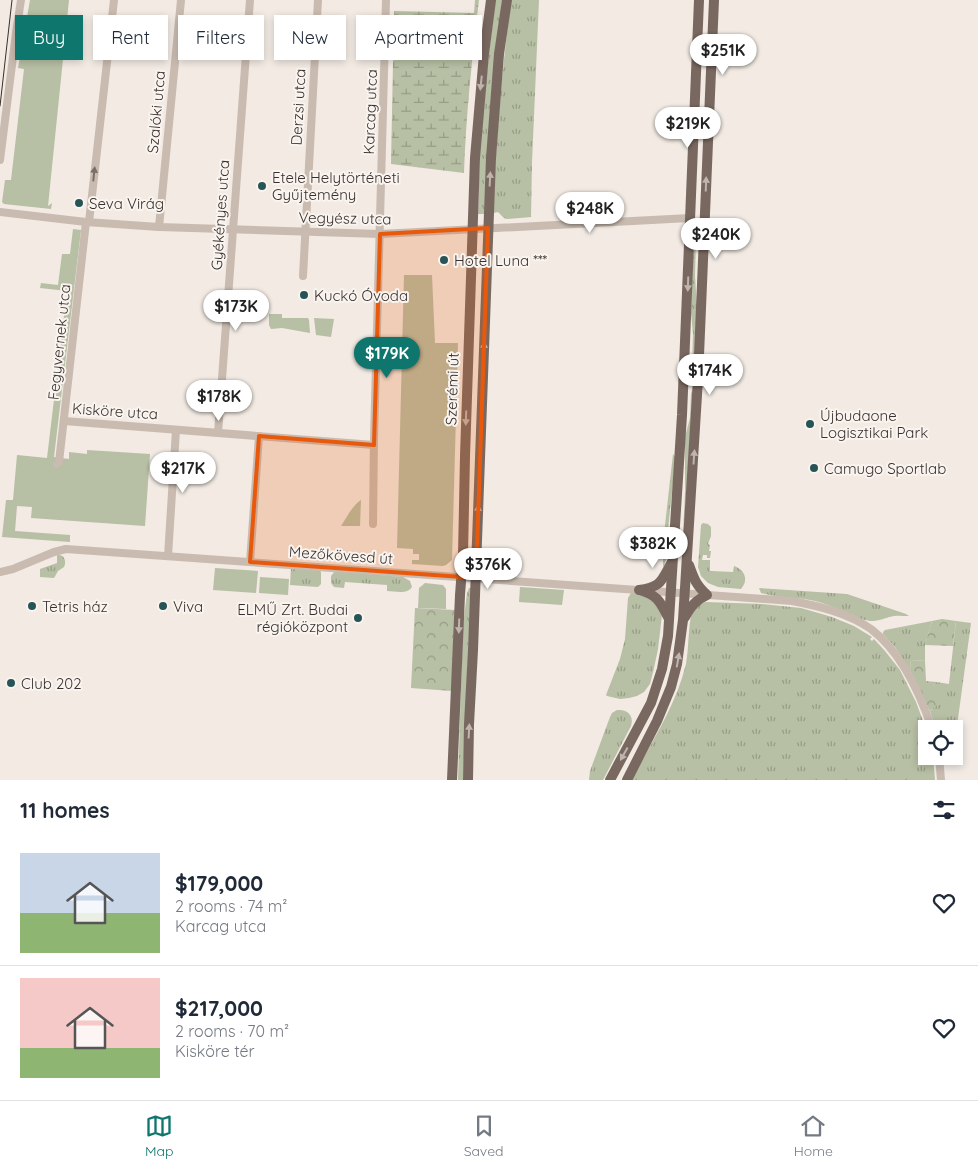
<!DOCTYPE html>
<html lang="en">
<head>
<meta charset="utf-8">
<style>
	body { margin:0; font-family:Quicksand,sans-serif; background:#f6f6f7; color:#1f2937; height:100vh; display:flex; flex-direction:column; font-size:19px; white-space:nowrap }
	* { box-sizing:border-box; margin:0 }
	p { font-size:16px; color:#747a83 }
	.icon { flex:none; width:28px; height:28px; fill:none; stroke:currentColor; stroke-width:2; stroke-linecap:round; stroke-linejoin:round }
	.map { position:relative; height:780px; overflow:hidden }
	.side { display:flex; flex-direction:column; background:#fff; flex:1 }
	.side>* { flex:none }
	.hud { position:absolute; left:15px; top:15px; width:500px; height:45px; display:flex; gap:10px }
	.fabs { position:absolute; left:918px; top:720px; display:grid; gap:10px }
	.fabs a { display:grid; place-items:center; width:45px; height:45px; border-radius:0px; background:#fff; box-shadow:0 2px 8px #0003; font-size:25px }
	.price { position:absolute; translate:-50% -42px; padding:0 11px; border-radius:18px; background:#fff; color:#222; font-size:16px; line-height:32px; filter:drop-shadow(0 1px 2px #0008) }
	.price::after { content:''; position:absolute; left:50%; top:30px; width:15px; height:11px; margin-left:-8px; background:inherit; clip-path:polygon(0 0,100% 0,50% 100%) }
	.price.current { background:#0f766e; color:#fff }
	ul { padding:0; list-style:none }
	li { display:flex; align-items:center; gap:15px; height:125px; padding:0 20px }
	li+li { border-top:1px solid #e0e1e3 }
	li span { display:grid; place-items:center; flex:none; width:140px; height:100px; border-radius:0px; color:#555 }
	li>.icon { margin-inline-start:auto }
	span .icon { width:60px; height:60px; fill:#fffc; stroke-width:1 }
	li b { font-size:21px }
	h2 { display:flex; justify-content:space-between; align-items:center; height:60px; padding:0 20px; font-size:21px }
	.pill { padding:0 18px; border-radius:0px; background:#fff; box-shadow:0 2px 8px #0003; font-size:18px; line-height:45px }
	.pill.current { background:#0f766e; color:#fff }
	.tab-bar { display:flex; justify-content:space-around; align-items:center; height:70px; border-top:1px solid #e0e1e3; background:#fff; font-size:14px; color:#747a83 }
	.tab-bar a { display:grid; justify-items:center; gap:2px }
	.tab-bar .current { color:#0f766e }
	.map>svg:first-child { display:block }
	.grass { fill:url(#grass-tufts) }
	.forest { fill:url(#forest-crowns) }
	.wetland { fill:url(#wetland-marsh) }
	.park { fill:#b7bfa4 }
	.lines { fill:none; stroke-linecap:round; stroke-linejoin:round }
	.minor { stroke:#c9bbb0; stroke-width:8 }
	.major { stroke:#796860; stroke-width:10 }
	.tram { stroke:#39302d; stroke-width:1 }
	.oneway { fill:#bfb5af }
	.oneway2 { fill:#7a6f68 }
	.marked { fill:#e8590c; fill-opacity:0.2; stroke:#e8590c; stroke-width:4; stroke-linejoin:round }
	.poi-dot { fill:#275456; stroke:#f9f4ef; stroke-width:2 }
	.labels { text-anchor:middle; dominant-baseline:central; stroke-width:4; stroke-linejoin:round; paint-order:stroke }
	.street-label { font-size:15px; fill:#39302d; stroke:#f9f4ef }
	.poi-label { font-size:15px; fill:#39302d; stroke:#f9f4ef; text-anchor:start }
</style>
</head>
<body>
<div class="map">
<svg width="978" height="780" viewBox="0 0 978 780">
	<defs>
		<pattern id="grass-tufts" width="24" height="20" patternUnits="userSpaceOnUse" patternTransform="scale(1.25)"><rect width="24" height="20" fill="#b7bfa4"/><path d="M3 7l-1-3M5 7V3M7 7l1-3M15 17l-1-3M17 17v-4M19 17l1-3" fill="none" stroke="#969c86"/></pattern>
		<pattern id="forest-crowns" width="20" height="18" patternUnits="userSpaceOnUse" patternTransform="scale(1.25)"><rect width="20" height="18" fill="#b7bfa4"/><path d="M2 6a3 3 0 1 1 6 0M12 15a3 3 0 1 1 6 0" fill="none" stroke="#969c86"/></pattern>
		<pattern id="wetland-marsh" width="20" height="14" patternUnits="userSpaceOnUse" patternTransform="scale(1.25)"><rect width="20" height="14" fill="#b7bfa4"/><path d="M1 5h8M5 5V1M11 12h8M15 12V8" fill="none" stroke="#969c86"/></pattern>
	</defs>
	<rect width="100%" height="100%" fill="#f2eae3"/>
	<!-- grass -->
	<g class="grass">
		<polygon points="495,0 502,0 485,211 484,214 478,214 480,146 484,98"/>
		<path d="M 511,0 L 539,0 L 532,162 L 531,217 L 507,219 L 504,218 L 498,212 L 494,213 L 493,209 C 496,139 502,70 511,0 Z"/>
		<polygon points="694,234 696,234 695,276 697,309 694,368 693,368 692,367 693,334 691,313"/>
		<polygon points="693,388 681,578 685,492 685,437 690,418 691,393"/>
		<path d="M 673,454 L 675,457 C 674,482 670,506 668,531 C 667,543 668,556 664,567 L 663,566 L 663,562 L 664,534 Z"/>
		<path d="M 703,523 L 708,524 L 711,527 L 711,536 L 708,544 L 710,545 L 709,551 L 711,551 L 710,558 L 707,558 L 707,555 L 703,555 L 702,560 L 710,560 L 710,571 L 733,572 L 734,566 C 745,570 749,580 741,589 L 718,587 L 708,583 L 701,576 L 698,567 L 701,525 Z"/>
		<path d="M 57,555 C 64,554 67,561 64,567 L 58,571 L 54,578 L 40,577 L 40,569 L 57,563 Z"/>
		<polygon points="291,568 319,570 321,572 321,584 318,587 290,585"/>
		<path d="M 335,571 L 403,577 L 410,581 L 412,587 C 407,595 395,591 387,591 L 387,585 L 345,582 L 344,588 L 334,587 L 331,583 L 331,576 Z"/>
		<polygon points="469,588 471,588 463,780 458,780 463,626 467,593"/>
		<path d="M 759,588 L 847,594 L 906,614 L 909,616 C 903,616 895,615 889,617 C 883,619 878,621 870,621 C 851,618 834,605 815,601 C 798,597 779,598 761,593 Z"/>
		<polygon points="631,593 638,593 654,600 662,615 658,649 654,668 650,684 644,692 637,696 629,698 620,699 607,696 606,695 620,659 625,639 628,598"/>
		<path d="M 706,602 L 762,604 L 801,608 L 832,617 L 854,626 L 872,637 L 870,639 L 872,641 L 874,639 L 885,651 L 900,670 L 916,702 L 926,729 L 926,756 L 933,756 L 935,780 L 632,780 C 651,742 676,706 686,664 C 689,647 688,628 692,611 L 702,603 Z"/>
		<polygon points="932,621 925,645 925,661 911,660 910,670 895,647 883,634 883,632 885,630"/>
		<polygon points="956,621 971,623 954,748 954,729 936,729 930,711 933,709 933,686 936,682 949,684"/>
		<path d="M 617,710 C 628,709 634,716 631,726 L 603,780 L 589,780 L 590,771 L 610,717 L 612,713 Z"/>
	</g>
	<!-- forest -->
	<g class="forest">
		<polygon points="415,608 455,610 452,691 411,688"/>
		<polygon points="942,619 956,621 953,646 925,645 932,621"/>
		<polygon points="911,660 925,661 926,681 936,682 933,686 941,702 930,711 919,688 910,670"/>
	</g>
	<!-- wetland -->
	<path class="wetland" d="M 475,0 L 479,0 C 472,58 466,115 464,173 L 391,164 L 394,11 L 474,13 Z"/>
	<!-- park -->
	<g class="park">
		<polygon points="30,0 69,0 48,206 52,203 51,209 4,204 2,202 5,180 11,180 24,69 18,68"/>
		<polygon points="73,229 81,230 54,457 69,459 69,452 87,454 87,450 150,454 145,526 31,518 32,507 17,506 15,531 70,535 70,542 2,537 6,500 13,500 17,455 47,458 67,291 40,288 41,283 58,285 62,254 70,254"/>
		<polygon points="404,275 432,275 435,343 458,343 452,560 446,565 443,566 412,564 412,560 419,560 419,554 413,554 413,549 397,548"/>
		<polygon points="269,314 282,314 282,318 308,318 309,320 310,333 282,328 271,329 269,325"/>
		<polygon points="314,318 334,319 331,337 316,335"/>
		<path d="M 361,500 L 360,526 L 341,526 C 347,517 352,506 361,500 Z"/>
		<polygon points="215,568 258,571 256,593 213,590"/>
		<polygon points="260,577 289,579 288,595 259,593"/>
		<polygon points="425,583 443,585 446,589 446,609 418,608 419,588"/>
		<polygon points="520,587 564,590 562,605 519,602"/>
	</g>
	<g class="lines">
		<!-- minor -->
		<g class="minor">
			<polyline points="0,160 16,33 21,0"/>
			<polyline points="0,212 86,222 159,227 380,234 690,218"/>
			<polyline points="89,222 114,0"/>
			<polyline points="159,227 181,0"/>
			<polyline points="303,276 318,0"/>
			<polyline points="64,421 374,445"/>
			<polyline points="218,433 250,0"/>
			<polyline points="57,464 59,462 86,222"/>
			<polyline points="373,524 374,438 386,0"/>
			<polyline points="168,556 176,430"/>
			<polyline points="250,562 259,436"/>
			<path d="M 0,572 L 13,569 L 54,552 L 66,549 L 792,601 C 819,606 848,613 871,629 C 902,653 920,693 932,729"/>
			<polyline points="939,756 941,780"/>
		</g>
		<!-- major -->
		<g class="major">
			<path d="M 639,590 C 662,587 661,581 672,562"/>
			<path d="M 640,590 C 659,596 660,602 669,619"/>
			<path d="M 685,617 C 691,606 696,600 707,595 C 696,585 694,579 689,565"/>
			<polyline points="452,780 460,595 463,555 465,456 475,158 484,54 491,0"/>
			<polyline points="468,780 469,724 473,650 491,158 499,54 507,0"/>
			<polyline points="610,780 651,703 662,669 668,636 682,415 699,0"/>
			<polyline points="627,780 657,721 671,687 677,664 683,620 698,379 714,0"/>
		</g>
		<!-- tram -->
		<polyline class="tram" points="0,106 12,0"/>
	</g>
	<!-- one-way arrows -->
	<defs><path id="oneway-solid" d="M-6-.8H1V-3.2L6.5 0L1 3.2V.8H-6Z" transform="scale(1.25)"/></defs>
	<g class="oneway">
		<use href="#oneway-solid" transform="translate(481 83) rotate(96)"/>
		<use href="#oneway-solid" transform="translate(490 179) rotate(-87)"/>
		<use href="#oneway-solid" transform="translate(706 184) rotate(-88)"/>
		<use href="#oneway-solid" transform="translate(688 284) rotate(92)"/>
		<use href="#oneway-solid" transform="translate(484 349) rotate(-88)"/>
		<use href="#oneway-solid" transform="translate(466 418) rotate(92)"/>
		<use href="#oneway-solid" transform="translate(694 457) rotate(-86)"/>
		<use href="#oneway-solid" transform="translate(478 512) rotate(-88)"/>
		<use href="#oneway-solid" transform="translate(459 626) rotate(92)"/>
		<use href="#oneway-solid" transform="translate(678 660) rotate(-80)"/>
		<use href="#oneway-solid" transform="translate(469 731) rotate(-87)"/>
		<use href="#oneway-solid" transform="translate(624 754) rotate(119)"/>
	</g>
	<use class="oneway2" href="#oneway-solid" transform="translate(94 174) rotate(-84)"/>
	<!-- marked area -->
	<path class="marked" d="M 488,228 L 476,578 L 250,562 L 259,436 L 374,445 L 380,234 Z"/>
	<!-- markers -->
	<g class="poi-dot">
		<circle cx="262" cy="186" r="5"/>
		<circle cx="79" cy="203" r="5"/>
		<circle cx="444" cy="260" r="5"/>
		<circle cx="304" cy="295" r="5"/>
		<circle cx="810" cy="424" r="5"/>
		<circle cx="814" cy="468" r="5"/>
		<circle cx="32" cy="606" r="5"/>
		<circle cx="163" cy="606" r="5"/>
		<circle cx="358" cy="618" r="5"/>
		<circle cx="11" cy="683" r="5"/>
	</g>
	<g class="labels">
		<!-- street labels -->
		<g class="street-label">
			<text transform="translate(298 107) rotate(-87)">Derzsi utca</text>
			<text transform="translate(156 112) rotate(-85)">Szalóki utca</text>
			<text transform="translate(370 112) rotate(-88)">Karcag utca</text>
			<text transform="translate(220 215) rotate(-86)">Gyékényes utca</text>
			<text transform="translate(345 218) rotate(1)">Vegyész utca</text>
			<text transform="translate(59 342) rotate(-84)">Fegyvernek utca</text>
			<text transform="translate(452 389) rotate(-88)">Szerémi út</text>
			<text transform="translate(115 411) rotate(4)">Kisköre utca</text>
			<text transform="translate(341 555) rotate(4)">Mezőkövesd út</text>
		</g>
		<!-- poi labels -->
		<g class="poi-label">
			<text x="272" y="177">Etele Helytörténeti<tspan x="272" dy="17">Gyűjtemény</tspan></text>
			<text x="89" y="203">Seva Virág</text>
			<text x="454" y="260">Hotel Luna ***</text>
			<text x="314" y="295">Kuckó Óvoda</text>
			<text x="820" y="415">Újbudaone<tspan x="820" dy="17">Logisztikai Park</tspan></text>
			<text x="824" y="468">Camugo Sportlab</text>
			<text x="42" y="606">Tetris ház</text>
			<text x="173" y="606">Viva</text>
			<text x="348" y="609" text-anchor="end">ELMŰ Zrt. Budai<tspan x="348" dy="17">régióközpont</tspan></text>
			<text x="21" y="683">Club 202</text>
		</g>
	</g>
</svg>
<div class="fabs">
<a><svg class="icon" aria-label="locate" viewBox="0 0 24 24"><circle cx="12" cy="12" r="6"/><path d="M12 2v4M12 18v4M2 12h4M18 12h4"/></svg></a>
</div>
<b class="price" style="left:723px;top:76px">$251K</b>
<b class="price" style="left:688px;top:149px">$219K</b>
<b class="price" style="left:590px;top:234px">$248K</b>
<b class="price" style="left:716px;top:260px">$240K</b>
<b class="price" style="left:236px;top:332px">$173K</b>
<b class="price current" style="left:387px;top:379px">$179K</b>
<b class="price" style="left:710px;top:396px">$174K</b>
<b class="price" style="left:219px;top:422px">$178K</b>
<b class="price" style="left:183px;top:494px">$217K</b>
<b class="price" style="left:653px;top:569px">$382K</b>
<b class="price" style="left:488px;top:590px">$376K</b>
<div class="hud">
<a class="pill current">Buy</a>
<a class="pill">Rent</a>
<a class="pill">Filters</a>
<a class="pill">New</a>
<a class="pill">Apartment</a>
</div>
</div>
<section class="side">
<h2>11 homes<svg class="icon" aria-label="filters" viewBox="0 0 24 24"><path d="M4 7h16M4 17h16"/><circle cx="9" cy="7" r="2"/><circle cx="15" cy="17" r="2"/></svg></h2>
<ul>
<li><span style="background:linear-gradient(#c9d6e8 60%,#8fb573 0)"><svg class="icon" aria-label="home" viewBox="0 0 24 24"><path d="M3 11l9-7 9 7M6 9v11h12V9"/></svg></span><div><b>$179,000</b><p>2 rooms · 74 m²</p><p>Karcag utca</p></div><svg class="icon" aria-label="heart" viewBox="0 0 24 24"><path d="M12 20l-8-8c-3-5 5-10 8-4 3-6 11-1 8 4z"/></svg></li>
<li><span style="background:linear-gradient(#f6c9c9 70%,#8fb573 0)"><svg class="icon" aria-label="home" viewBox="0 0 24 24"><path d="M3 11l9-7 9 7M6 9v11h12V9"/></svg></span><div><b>$217,000</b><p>2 rooms · 70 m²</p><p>Kisköre tér</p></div><svg class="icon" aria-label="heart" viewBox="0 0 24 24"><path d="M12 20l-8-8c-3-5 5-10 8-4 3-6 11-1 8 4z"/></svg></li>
</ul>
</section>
<nav class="tab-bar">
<a class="current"><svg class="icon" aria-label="map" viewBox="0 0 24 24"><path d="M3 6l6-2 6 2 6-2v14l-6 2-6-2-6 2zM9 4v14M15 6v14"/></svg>Map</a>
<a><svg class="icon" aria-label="saved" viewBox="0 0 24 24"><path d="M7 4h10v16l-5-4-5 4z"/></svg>Saved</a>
<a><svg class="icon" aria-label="home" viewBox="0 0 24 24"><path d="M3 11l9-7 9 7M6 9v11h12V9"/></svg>Home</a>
</nav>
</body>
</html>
